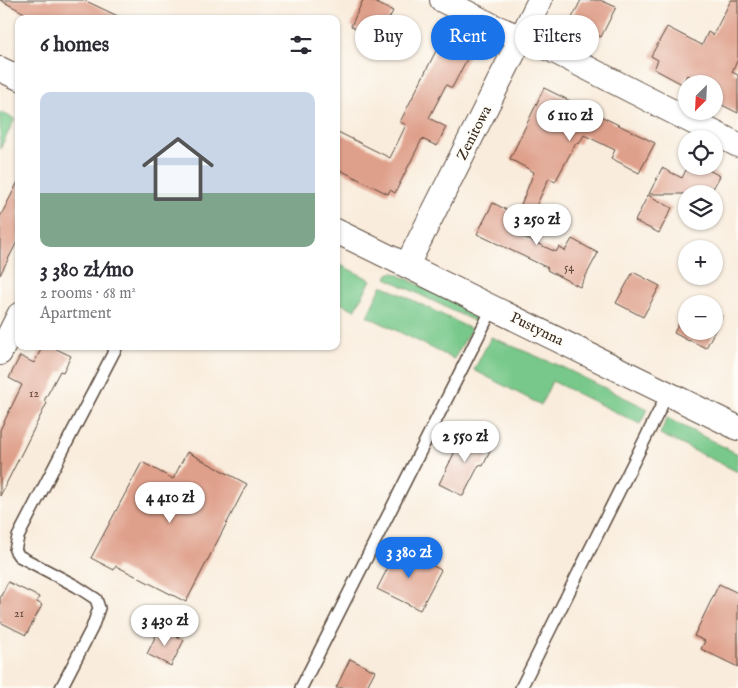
<!DOCTYPE html>
<html lang="en">
<head>
<meta charset="utf-8">
<style>
	body { margin:0; font-family:"IM FELL English",serif; background:#f2f2f3; color:#2b2b33; height:100vh; display:flex; flex-direction:column; font-size:19px; white-space:nowrap }
	* { box-sizing:border-box; margin:0 }
	p { font-size:16px; color:#7c7c81 }
	.icon { flex:none; width:28px; height:28px; fill:none; stroke:currentColor; stroke-width:2; stroke-linecap:round; stroke-linejoin:round }
	.map { position:relative; flex:1; overflow:hidden }
	.side { position:absolute; left:15px; top:15px; width:325px; height:335px; display:flex; flex-direction:column; background:#fff; border-radius:10px; box-shadow:0 1px 4px #0004 }
	.side>* { flex:none }
	.top-card { position:absolute; left:355px; top:15px; width:308px; height:45px; display:flex; gap:10px }
	.needle { width:32px; rotate:204deg }
	.tools { position:absolute; left:678px; top:75px; display:grid; gap:10px }
	.tools a { display:grid; place-items:center; width:45px; height:45px; border-radius:50%; background:#fff; box-shadow:0 1px 4px #0004; font-size:25px }
	.price { position:absolute; translate:-50% -42px; padding:0 11px; border-radius:18px; background:#fff; color:#222; font-size:16px; line-height:32px; filter:drop-shadow(0 1px 2px #0008) }
	.price::after { content:''; position:absolute; left:50%; top:30px; width:15px; height:11px; margin-left:-8px; background:inherit; clip-path:polygon(0 0,100% 0,50% 100%) }
	.price.selected { background:#1a73e8; color:#fff }
	ul { padding:0; list-style:none }
	li { display:grid; align-content:center; gap:10px; height:265px; padding:0 25px }
	li+li { border-top:1px solid #e1e1e2 }
	li span { display:grid; place-items:center; height:155px; border-radius:10px; color:#555 }
	li>.icon { margin-inline-start:auto }
	span .icon { width:90px; height:90px; fill:#fffc; stroke-width:1 }
	li b { font-size:21px }
	h2 { display:flex; justify-content:space-between; align-items:center; height:60px; padding:0 25px; font-size:21px }
	.pill { padding:0 18px; border-radius:22px; background:#fff; box-shadow:0 1px 4px #0004; font-size:18px; line-height:45px }
	.pill.selected { background:#1a73e8; color:#fff }
	.map>svg:first-child { display:block }
	.green { fill:#77c88a; stroke:#597954 }
	.building { fill:#dfa08b }
	.lines { fill:none; stroke-linecap:round; stroke-linejoin:round }
	.service-casing { stroke:#58473a; stroke-width:14 }
	.minor-casing { stroke:#58473a; stroke-width:26 }
	.service { stroke:#fff; stroke-width:11 }
	.minor { stroke:#fff; stroke-width:24 }
	.labels { text-anchor:middle; dominant-baseline:central; stroke-width:4; stroke-linejoin:round; paint-order:stroke }
	.number-label { font-size:12px; fill:#644839 }
	.street-label { font-size:15px; fill:#3b2a1e; stroke:#fdfcf7 }
</style>
</head>
<body>
<div class="map">
<svg width="738" height="688" viewBox="0 0 738 688">
	<rect width="100%" height="100%" fill="#fdfcf7"/>
	<filter id="ink" filterUnits="userSpaceOnUse"><feTurbulence type="fractalNoise" baseFrequency=".02" numOctaves="2"/><feDisplacementMap in="SourceGraphic" scale="10" xChannelSelector="R" yChannelSelector="G"/><feConvolveMatrix kernelMatrix="1 2 1 2 8 2 1 2 1" color-interpolation-filters="sRGB"/></filter>
	<filter id="wash" filterUnits="userSpaceOnUse"><feTurbulence type="fractalNoise" baseFrequency=".0096" numOctaves="4" result="noise"/><feDisplacementMap in="SourceGraphic" scale="20" xChannelSelector="R" yChannelSelector="G"/><feGaussianBlur stdDeviation="1.12" result="paint"/><feColorMatrix in="noise" values="0 0 0 0 0 0 0 0 0 0 0 0 0 0 0 0 0 1.4 0 .05"/><feComposite in="paint" operator="in"/></filter>
	<g filter="url(#wash)">
		<rect width="100%" height="100%" fill="#f9ecdc"/>
		<!-- green -->
		<g class="green">
			<polygon points="0,112 15,119 0,149"/>
			<polygon points="336,263 371,280 355,310 336,301"/>
			<polygon points="393,272 475,312 477,318 476,322 386,278 388,274"/>
			<polygon points="382,285 471,329 454,359 367,316"/>
			<polygon points="491,337 562,367 648,409 640,424 552,381 541,405 474,370"/>
			<polygon points="667,418 738,454 738,472 660,434"/>
		</g>
		<g id="blocks">
			<!-- building -->
			<g class="building">
				<polygon points="0,0 84,0 124,19 36,19"/>
				<polygon points="363,0 370,0 393,11 375,45 358,37 361,31 351,26"/>
				<polygon points="581,0 600,0 616,7 601,37 570,22"/>
				<polygon points="731,0 738,0 738,59 732,72 738,75 738,113 714,101 714,84 705,84 687,75 682,84 654,69 658,60 651,56 667,27 702,45 708,32 713,35"/>
				<polygon points="443,37 471,51 452,88 446,85 429,118 446,127 437,146 422,139 395,193 390,190 388,194 336,168 336,131 390,158 406,125 400,122"/>
				<polygon points="544,88 655,143 639,173 611,158 615,150 584,135 579,144 576,143 555,182 549,178 533,213 520,207 534,172 510,159"/>
				<polygon points="688,166 701,166 720,176 711,192 714,194 649,194 662,168 682,178"/>
				<polygon points="19,180 19,238 0,275 0,217"/>
				<polygon points="648,195 672,208 659,233 635,221"/>
				<polygon points="493,203 531,222 523,237 556,252 559,247 565,251 572,239 598,253 580,287 547,270 548,268 477,234"/>
				<polygon points="633,272 660,286 643,317 616,303"/>
				<polygon points="686,309 686,331 714,331 714,313 722,316 706,348 689,340 689,341 674,333"/>
				<polygon points="43,346 50,346 71,356 63,372 60,371 44,401 47,403 0,496 0,430 22,385 9,378 20,356 34,363"/>
				<polygon points="465,431 493,445 483,466 479,465 463,496 439,484"/>
				<polygon points="187,452 247,484 186,602 116,566 114,570 91,558 142,462 173,479"/>
				<polygon points="398,548 441,570 420,610 377,589"/>
				<polygon points="8,582 39,597 37,602 42,605 26,635 0,622 0,598"/>
				<polygon points="719,584 738,593 738,667 701,649 705,641 694,636"/>
				<polygon points="160,627 184,640 171,666 147,654"/>
				<polygon points="350,659 375,671 366,688 336,688"/>
			</g>
		</g>
	</g>
	<g filter="url(#ink)">
		<use href="#blocks" fill-opacity="0" stroke="#58473a" stroke-width="1"/>
		<g class="lines">
			<!-- service casing -->
			<g class="service-casing">
				<g id="service">
					<polyline points="61,688 92,628 99,608 96,599 76,586 19,556 15,550 18,537 22,529 117,346"/>
					<polyline points="301,688 493,307"/>
					<polyline points="521,688 668,393"/>
				</g>
			</g>
			<!-- minor casing -->
			<g class="minor-casing">
				<g id="minor">
					<polyline points="442,0 495,27 552,50 738,145"/>
					<polyline points="0,69 19,78"/>
					<polyline points="336,231 738,428"/>
					<polyline points="407,265 540,0"/>
					<polyline points="0,353 19,315"/>
				</g>
			</g>
			<!-- service -->
			<use href="#service" class="service"/>
			<!-- minor -->
			<use href="#minor" class="minor"/>
		</g>
	</g>
	<g class="labels">
		<!-- number labels -->
		<g class="number-label">
			<text x="569" y="267">54</text>
			<text x="34" y="393">12</text>
			<text x="19" y="613">21</text>
		</g>
		<!-- street labels -->
		<g class="street-label">
			<text transform="translate(474 133) rotate(-63)">Zenitowa</text>
			<text transform="translate(537 329) rotate(26)">Pustynna</text>
		</g>
	</g>
</svg>
<div class="tools">
<a><svg class="needle" viewBox="-14 -14 28 28"><path d="M0-13l5 13h-10z" fill="#e53935"/><path d="M0 13l5-13h-10z" fill="#7c7c81"/></svg></a>
<a><svg class="icon" aria-label="locate" viewBox="0 0 24 24"><circle cx="12" cy="12" r="6"/><path d="M12 2v4M12 18v4M2 12h4M18 12h4"/></svg></a>
<a><svg class="icon" aria-label="layers" viewBox="0 0 24 24"><path d="M12 4l9 5-9 5-9-5zM3 14l9 5 9-5"/></svg></a>
<a>+</a>
<a>−</a>
</div>
<b class="price" style="left:570px;top:142px">6 110 zł</b>
<b class="price" style="left:537px;top:246px">3 250 zł</b>
<b class="price" style="left:465px;top:463px">2 550 zł</b>
<b class="price" style="left:170px;top:524px">4 410 zł</b>
<b class="price selected" style="left:409px;top:579px">3 380 zł</b>
<b class="price" style="left:165px;top:647px">3 430 zł</b>
<div class="top-card">
<a class="pill">Buy</a>
<a class="pill selected">Rent</a>
<a class="pill">Filters</a>
</div>
<section class="side">
<h2>6 homes<svg class="icon" aria-label="filters" viewBox="0 0 24 24"><path d="M4 7h16M4 17h16"/><circle cx="9" cy="7" r="2"/><circle cx="15" cy="17" r="2"/></svg></h2>
<ul>
<li><span style="background:linear-gradient(#c9d6e8 65%,#7fa58c 0)"><svg class="icon" aria-label="home" viewBox="0 0 24 24"><path d="M3 11l9-7 9 7M6 9v11h12V9"/></svg></span><div><b>3 380 zł/mo</b><p>2 rooms · 68 m²</p><p>Apartment</p></div></li>
</ul>
</section>
</div>
</body>
</html>
